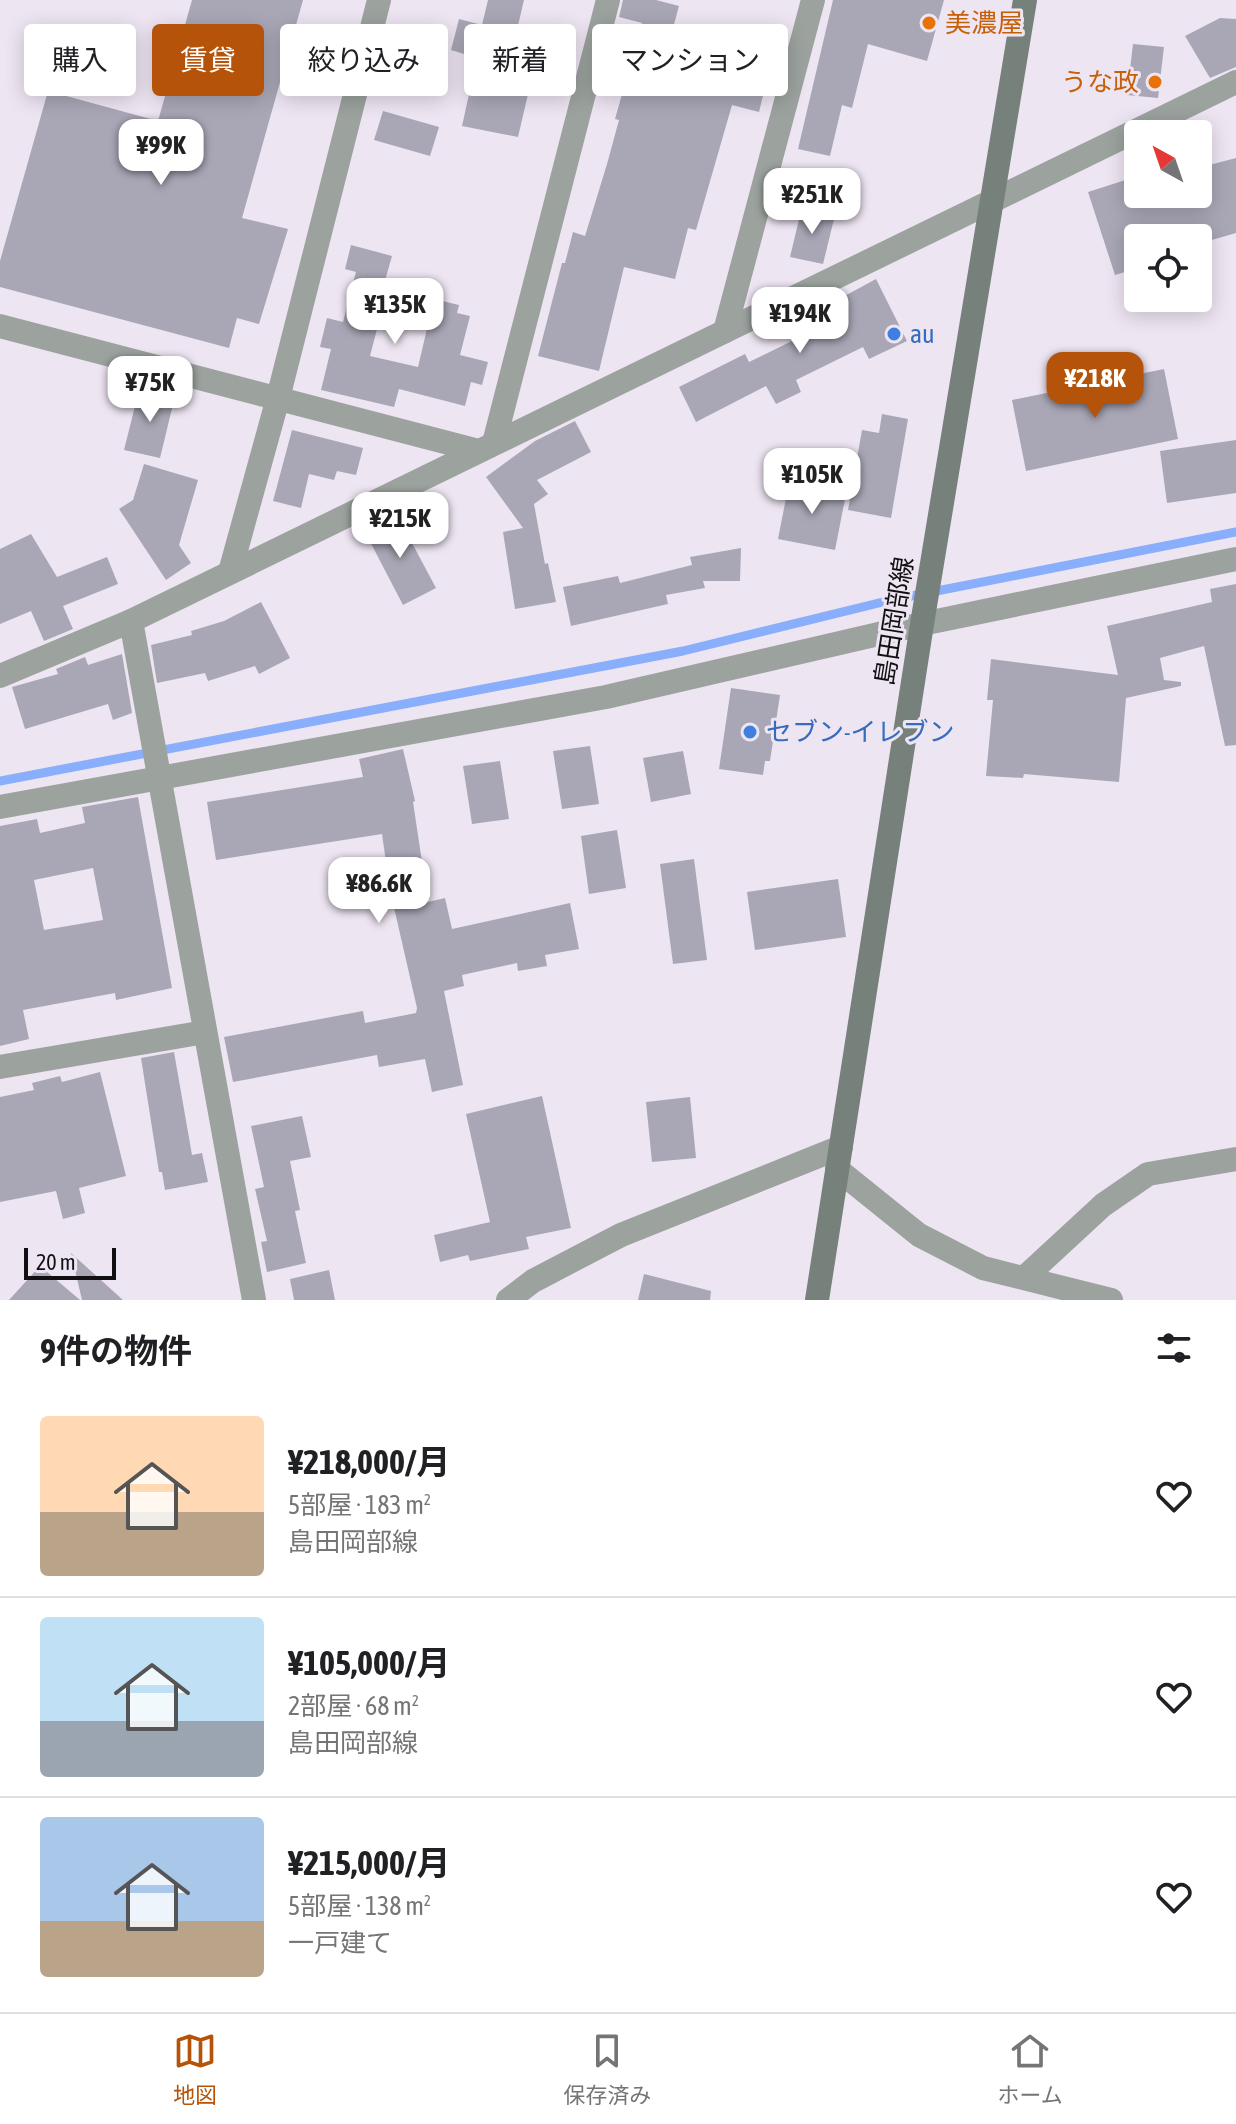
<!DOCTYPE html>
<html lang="ja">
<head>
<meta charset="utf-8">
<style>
	body { margin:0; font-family:"Asap Condensed","Noto Sans JP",sans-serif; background:#f6f6f6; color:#202124; height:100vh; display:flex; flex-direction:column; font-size:30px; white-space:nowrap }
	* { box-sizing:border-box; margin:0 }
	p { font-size:26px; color:#757577 }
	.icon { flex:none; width:44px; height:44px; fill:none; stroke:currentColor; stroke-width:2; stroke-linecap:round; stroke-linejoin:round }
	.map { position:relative; height:1300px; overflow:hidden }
	.side { display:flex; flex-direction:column; background:#fff; flex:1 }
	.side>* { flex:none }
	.banner { position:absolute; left:24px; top:24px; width:800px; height:72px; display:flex; gap:16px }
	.needle { width:52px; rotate:320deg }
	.buttons { position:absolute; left:1124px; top:120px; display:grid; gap:16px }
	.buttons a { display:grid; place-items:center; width:88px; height:88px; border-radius:8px; background:#fff; box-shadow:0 4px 20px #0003; font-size:40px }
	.scale { position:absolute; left:24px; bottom:20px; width:92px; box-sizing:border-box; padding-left:8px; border:4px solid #120f13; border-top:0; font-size:22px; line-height:28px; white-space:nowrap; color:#120f13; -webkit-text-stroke:6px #eee5f2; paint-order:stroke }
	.price { position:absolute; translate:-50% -68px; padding:0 18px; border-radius:16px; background:#fff; color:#222; font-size:26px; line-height:52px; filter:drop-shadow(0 2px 4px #0008) }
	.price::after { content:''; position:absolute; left:50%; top:48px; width:24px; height:18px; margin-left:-12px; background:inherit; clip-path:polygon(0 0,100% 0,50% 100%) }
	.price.selected { background:#b45309; color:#fff }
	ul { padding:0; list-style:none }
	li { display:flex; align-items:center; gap:24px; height:200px; padding:0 40px }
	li+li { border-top:2px solid #e0e0e0 }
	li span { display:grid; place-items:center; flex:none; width:224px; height:160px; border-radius:8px; color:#555 }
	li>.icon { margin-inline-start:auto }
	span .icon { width:96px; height:96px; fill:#fffc; stroke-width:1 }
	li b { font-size:34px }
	h2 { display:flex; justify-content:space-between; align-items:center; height:96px; padding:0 40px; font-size:34px }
	.tag { padding:0 28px; border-radius:8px; background:#fff; box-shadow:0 4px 20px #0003; font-size:28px; line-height:72px }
	.tag.selected { background:#b45309; color:#fff }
	.tabs { display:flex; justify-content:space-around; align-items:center; height:112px; border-top:2px solid #e0e0e0; background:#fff; font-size:22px; color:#757577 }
	.tabs a { display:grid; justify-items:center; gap:4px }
	.tabs .selected { color:#b45309 }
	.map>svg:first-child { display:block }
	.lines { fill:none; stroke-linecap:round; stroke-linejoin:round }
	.stream { stroke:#89aefb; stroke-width:9 }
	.building { fill:#a9a7b6; fill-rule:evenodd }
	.minor { stroke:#9ca39f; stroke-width:24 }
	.tertiary { stroke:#9ca39f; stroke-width:24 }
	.secondary { stroke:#77817b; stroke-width:24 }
	.food-dot { fill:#e8710a; stroke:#eee5f2; stroke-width:3 }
	.shop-dot { fill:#3f7fe0; stroke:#eee5f2; stroke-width:3 }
	.labels { text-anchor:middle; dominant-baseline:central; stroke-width:6; stroke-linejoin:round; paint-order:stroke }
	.food-label { font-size:26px; fill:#c56008; stroke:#eee5f2; text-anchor:start }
	.shop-label { font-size:26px; fill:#366cbe; stroke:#eee5f2; text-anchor:start }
	.street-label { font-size:26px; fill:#120f13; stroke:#eee5f2 }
</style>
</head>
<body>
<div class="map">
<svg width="1236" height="1300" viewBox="0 0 1236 1300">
	<rect width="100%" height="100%" fill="#eee5f2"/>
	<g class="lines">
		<!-- stream -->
		<polyline class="stream" points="0,781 683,651 891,600 1236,532"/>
	</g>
	<!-- building -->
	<g class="building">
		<polygon points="192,0 303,0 242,218 288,229 259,324 237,318 229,348 0,287 0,261 48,91 158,121"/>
		<polygon points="488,0 524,0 516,34 574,51 566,82 533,73 518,137 462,126 477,58 451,50 459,19 482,25"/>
		<polygon points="623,0 656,0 679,6 670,39 691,45 690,50 769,71 759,112 732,105 696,230 688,228 675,279 624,267 599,371 538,356 562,263 565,263 573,232 585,236 607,164 619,120 615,119 642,23 619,17"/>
		<polygon points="833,0 944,0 927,61 868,44 852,108 842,105 830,156 798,149"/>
		<polygon points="1220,18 1236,19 1236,67 1210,78 1185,36"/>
		<polygon points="1133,44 1164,47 1158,98 1127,95"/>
		<polygon points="383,111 439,127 430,156 374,140"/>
		<polygon points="1236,158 1236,233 1198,244 1198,238 1138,238 1138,268 1115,275 1088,192 1138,176 1138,194 1198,194 1198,168"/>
		<polygon points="802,207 835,215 823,264 790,257"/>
		<polygon points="351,245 392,256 378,305 383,306 370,356 418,367 434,299 459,305 457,313 470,316 460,355 488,362 482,385 471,382 465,406 399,389 394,407 321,390 331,349 320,347 327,318 343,322 356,272 345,269"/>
		<polygon points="876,279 907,341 869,359 863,347 796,380 801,392 776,404 766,386 696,422 679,387 745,354 749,362 847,314 839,299"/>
		<polygon points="1164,369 1178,439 1026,471 1012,400"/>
		<polygon points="148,390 175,396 160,458 124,450 138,394 147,397"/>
		<polygon points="882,414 908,419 891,518 848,510 862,430 879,433"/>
		<polygon points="575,421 591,452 537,480 548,494 534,504 545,564 548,563 556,602 515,609 503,532 523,528 486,477 535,441"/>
		<polygon points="292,430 363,448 356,475 337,471 334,480 309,474 301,508 273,501"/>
		<polygon points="1236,440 1236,493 1167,503 1160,451"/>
		<polygon points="144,464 198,480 179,545 191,563 166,580 119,509 133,500"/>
		<polygon points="789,483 846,494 835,550 778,539"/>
		<polygon points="397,515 436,588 403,605 365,532"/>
		<polygon points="31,534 57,577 107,557 118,584 63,606 73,629 44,641 31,611 0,624 0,549"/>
		<polygon points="741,548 740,581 703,581 705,588 666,595 668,604 571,626 563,587 618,576 620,583 692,565 690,557"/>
		<polygon points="1236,584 1236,745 1225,746 1204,646 1160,658 1164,680 1181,682 1181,686 1126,698 1119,782 1024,774 1023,778 986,776 993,700 987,700 991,659 1118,675 1107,626 1212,602 1210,589"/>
		<polygon points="261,602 290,658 259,674 255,666 208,681 205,673 157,683 151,645 192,635 191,631 224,621"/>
		<polygon points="122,654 132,713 113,720 108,704 25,729 12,687 58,674 56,669 85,657 88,665"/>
		<polygon points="731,688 780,695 770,761 765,761 763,775 719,769"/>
		<polygon points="590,746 599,804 562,809 553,751"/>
		<polygon points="403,749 415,801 413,802 428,902 445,898 452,929 570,903 579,949 545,955 547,966 518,971 517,963 462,975 464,986 444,991 463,1085 432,1092 425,1059 379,1067 377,1055 233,1082 224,1037 363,1011 365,1023 416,1013 417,1008 390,890 382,834 216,860 207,802 363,777 359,759"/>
		<polygon points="683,751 691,794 651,802 643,758"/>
		<polygon points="500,761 509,819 472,824 463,766"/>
		<path d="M 138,797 L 172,988 L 116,1000 L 115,993 L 23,1010 L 29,1039 L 0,1046 L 0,826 L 37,819 L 40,833 L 85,823 L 82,807 ZM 93,868 L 103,920 L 44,930 L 34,880 Z"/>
		<polygon points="617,830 626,888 589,894 581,836"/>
		<polygon points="694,859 707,960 673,964 660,864"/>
		<polygon points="838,879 846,937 755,950 747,892"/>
		<polygon points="174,1052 192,1155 202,1153 208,1182 165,1190 162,1172 159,1172 141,1058"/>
		<polygon points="100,1072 126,1176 79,1188 85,1213 63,1219 56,1191 0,1202 0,1097 34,1090 32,1083 60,1076 62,1082"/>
		<polygon points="542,1096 571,1228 526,1237 529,1249 470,1261 468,1255 440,1262 434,1235 490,1222 466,1114"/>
		<polygon points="690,1097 696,1158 652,1162 646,1102"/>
		<polygon points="302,1116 311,1157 290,1161 300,1210 295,1211 306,1263 267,1272 261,1242 267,1241 255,1189 264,1187 251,1126"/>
		<polygon points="71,1253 123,1300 82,1300"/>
		<polygon points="40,1266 80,1300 9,1300"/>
		<polygon points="329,1270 335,1300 294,1300 290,1279"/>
		<polygon points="644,1274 711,1291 710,1300 638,1300"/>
	</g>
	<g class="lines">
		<!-- minor -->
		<g class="minor">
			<polyline points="725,331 813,0"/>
			<polyline points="494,443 608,0"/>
			<polyline points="131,621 254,1300"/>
			<polyline points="0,676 131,621 1236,82"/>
			<polyline points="0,807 606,697 922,624 1236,559"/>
			<polyline points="0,1067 205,1032"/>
			<polyline points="837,1169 919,1235 983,1268 1111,1300"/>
			<polyline points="1025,1277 1103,1205 1148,1174 1236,1159"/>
			<polyline points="508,1300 533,1281 621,1235 841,1147"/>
		</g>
		<!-- tertiary -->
		<g class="tertiary">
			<polyline points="0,326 479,451"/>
			<polyline points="230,572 278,398 379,0"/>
		</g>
		<!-- secondary -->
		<polyline class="secondary" points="817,1300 922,624 1025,0"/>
	</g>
	<!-- markers -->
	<g class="food-dot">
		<circle cx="929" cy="23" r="8"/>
		<circle cx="1155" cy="82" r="8"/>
	</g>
	<g class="shop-dot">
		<circle cx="894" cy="334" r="8"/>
		<circle cx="750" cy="732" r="8"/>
	</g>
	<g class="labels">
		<!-- food labels -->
		<g class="food-label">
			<text x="945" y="23">美濃屋</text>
			<text x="1139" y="82" text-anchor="end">うな政</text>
		</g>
		<!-- shop labels -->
		<g class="shop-label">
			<text x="910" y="334">au</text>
			<text x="766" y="732">セブン-イレブン</text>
		</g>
		<!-- street labels -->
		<g class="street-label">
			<text transform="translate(894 621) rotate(-81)">島田岡部線</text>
		</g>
	</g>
</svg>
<div class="buttons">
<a><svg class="needle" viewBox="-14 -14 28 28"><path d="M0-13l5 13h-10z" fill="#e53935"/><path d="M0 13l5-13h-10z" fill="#757577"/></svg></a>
<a><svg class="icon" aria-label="locate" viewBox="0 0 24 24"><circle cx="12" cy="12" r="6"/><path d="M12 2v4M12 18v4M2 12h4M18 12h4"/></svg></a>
</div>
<div class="scale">20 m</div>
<b class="price" style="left:161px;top:187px">¥99K</b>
<b class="price" style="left:812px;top:236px">¥251K</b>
<b class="price" style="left:395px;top:346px">¥135K</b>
<b class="price" style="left:800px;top:355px">¥194K</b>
<b class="price selected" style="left:1095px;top:420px">¥218K</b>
<b class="price" style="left:150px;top:424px">¥75K</b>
<b class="price" style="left:812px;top:516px">¥105K</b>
<b class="price" style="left:400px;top:560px">¥215K</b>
<b class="price" style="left:379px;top:925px">¥86.6K</b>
<div class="banner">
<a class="tag">購入</a>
<a class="tag selected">賃貸</a>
<a class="tag">絞り込み</a>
<a class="tag">新着</a>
<a class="tag">マンション</a>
</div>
</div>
<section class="side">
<h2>9件の物件<svg class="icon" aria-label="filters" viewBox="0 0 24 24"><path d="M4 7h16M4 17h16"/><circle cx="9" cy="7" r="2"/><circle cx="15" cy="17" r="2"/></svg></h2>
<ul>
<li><span style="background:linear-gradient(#ffd9b3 60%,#b9a48a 0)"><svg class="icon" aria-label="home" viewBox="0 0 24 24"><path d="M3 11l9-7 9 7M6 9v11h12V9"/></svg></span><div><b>¥218,000/月</b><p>5部屋 · 183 m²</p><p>島田岡部線</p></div><svg class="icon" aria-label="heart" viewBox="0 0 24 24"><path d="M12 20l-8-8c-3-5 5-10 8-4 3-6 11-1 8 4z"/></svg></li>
<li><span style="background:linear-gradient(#bfe0f5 65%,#9aa5b1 0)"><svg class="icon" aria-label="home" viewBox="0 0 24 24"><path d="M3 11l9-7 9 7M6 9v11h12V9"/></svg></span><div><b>¥105,000/月</b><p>2部屋 · 68 m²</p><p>島田岡部線</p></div><svg class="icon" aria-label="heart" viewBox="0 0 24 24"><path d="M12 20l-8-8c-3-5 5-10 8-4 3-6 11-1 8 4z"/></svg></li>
<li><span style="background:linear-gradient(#a9c7e8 65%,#b9a48a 0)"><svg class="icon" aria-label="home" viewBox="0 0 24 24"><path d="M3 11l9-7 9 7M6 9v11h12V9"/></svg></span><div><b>¥215,000/月</b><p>5部屋 · 138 m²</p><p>一戸建て</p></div><svg class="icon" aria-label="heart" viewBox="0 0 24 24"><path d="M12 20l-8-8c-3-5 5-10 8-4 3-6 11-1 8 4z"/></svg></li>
</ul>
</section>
<nav class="tabs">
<a class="selected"><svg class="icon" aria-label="map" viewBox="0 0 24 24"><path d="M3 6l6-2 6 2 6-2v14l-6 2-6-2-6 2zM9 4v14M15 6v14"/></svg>地図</a>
<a><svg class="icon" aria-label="saved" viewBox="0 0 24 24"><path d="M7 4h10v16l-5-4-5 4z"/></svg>保存済み</a>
<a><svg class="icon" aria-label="home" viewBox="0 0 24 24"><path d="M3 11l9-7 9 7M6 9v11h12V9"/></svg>ホーム</a>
</nav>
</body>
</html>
